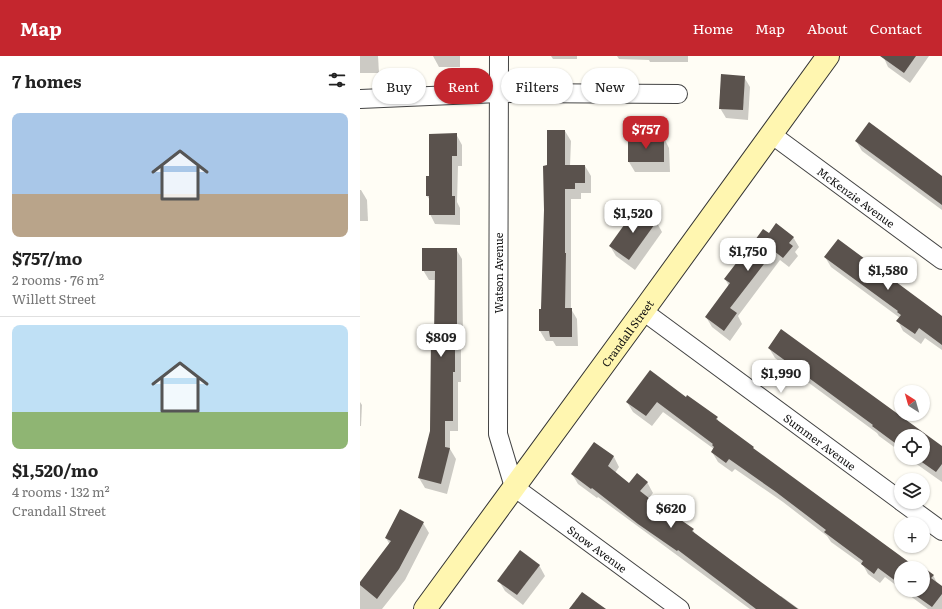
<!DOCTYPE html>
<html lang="en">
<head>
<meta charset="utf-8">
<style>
	body { margin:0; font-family:Literata,serif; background:#f2f2f2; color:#222; height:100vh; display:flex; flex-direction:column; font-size:15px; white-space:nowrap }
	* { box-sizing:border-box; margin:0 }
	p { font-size:13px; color:#767676 }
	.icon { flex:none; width:22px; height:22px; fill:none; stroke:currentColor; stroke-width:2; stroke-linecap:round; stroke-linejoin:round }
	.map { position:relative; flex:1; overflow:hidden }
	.details { display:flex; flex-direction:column; background:#fff; width:360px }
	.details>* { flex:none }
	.banner { position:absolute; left:12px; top:12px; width:380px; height:36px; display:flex; gap:8px }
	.needle { width:26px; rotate:323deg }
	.tools { position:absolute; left:534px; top:329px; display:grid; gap:8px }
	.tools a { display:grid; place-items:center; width:36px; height:36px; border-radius:50%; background:#fff; box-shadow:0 1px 3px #0004; font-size:20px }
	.price { position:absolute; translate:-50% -34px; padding:0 9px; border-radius:8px; background:#fff; color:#222; font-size:13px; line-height:26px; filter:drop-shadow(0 1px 2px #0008) }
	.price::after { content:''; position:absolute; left:50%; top:24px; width:12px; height:9px; margin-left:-6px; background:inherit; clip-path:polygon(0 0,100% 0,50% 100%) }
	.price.on { background:#c4262e; color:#fff }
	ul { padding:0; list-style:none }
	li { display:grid; align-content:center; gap:8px; height:212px; padding:0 12px }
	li+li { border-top:1px solid #e0e0e0 }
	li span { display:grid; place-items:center; height:124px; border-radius:8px; color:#555 }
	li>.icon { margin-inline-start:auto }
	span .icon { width:72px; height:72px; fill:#fffc; stroke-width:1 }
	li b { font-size:17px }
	h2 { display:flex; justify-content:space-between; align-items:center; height:48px; padding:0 12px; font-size:17px }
	.chip { padding:0 14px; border-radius:18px; background:#fff; box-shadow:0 1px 3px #0004; font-size:14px; line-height:36px }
	.chip.on { background:#c4262e; color:#fff }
	header { display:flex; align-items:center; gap:24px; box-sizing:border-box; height:56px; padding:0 20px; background:#c4262e; color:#fff }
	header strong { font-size:19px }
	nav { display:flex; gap:22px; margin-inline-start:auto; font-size:14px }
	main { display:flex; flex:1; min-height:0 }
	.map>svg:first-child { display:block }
	.shadow { fill:#0003 }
	.building { fill:#5a524d }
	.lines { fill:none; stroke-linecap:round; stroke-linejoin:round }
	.street-casing { stroke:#444; stroke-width:20 }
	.secondary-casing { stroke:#333; stroke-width:24 }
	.street { stroke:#fff; stroke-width:18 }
	.secondary { stroke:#fff6b0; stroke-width:22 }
	.labels { text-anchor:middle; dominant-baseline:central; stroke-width:4; stroke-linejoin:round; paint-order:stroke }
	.street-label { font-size:11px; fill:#111; stroke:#fff }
</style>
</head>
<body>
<header>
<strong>Map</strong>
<nav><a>Home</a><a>Map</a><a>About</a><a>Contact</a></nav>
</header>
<main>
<section class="details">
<h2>7 homes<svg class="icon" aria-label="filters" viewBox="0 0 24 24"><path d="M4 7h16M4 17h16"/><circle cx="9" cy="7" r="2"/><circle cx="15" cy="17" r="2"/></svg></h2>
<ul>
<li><span style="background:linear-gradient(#a9c7e8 65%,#b9a48a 0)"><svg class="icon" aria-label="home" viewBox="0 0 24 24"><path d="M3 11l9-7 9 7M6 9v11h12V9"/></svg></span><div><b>$757/mo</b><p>2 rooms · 76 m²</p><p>Willett Street</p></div></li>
<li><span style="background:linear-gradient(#bfe0f5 70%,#8fb573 0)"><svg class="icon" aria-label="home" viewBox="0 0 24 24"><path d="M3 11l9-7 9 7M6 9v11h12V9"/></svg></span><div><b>$1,520/mo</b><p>4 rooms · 132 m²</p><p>Crandall Street</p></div></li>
</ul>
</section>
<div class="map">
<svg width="582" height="553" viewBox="0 0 582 553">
	<rect width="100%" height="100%" fill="#fffdf5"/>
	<!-- shadow -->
	<g class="shadow">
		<polygon points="0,0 18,0 19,17 0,17"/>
		<polygon points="73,0 100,0 100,11 79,11"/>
		<polygon points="191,0 328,0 328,6 290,6 289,4 259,3 257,0 217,0 217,3 193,3"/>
		<polygon points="523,0 569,0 550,27 528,11"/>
		<polygon points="384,21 390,31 388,64 366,62 360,52"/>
		<polygon points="205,75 211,85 210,110 225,110 231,120 231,137 221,137 221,143 211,143 211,253 217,263 218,290 196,290 193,285 186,285 180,275 180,254 182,254 188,110"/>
		<polygon points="96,78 102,89 102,110 98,110 97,146 100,152 100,169 75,168 70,158 70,144 67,140 70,121"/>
		<polygon points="269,82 304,82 309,92 310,116 275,116 269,106"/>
		<polygon points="496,85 582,121 582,154 502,95"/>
		<polygon points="0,134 1,134 7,144 8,165 0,165"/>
		<polygon points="296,165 302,176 275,214 256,200 250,190"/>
		<polygon points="409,178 433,181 439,191 435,196 438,200 429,211 420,204 378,260 382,268 370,285 352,271 346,261 369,230 365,223"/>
		<polygon points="96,193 102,203 103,281 101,281 101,326 98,326 98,375 90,375 90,393 96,403 87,438 65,432 59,422 71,375 75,281 76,224 69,224 63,214"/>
		<polygon points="465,201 582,261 582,294 565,282 561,288 543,275 538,265 540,262 471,211"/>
		<polygon points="421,274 582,392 582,426 548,402 563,402 563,380 541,380 541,396 519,380 517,377 415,302 409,292"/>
		<polygon points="326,342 357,362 360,368 393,392 395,395 556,512 541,512 541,533 525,521 520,527 508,518 503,509 471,486 467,480 423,446 375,413 372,416 358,406 352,396 354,393 303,356 292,370 273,356 267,346"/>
		<polygon points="0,346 2,349 1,370 0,370"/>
		<polygon points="234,387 254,401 259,411 255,417 269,428 287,426 293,437 288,443 305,455 333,474 336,480 420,541 421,540 439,553 390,553 238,441 237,442 218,428 212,418"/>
		<polygon points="40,455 63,467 69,477 45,524 22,553 0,553 0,528 30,489 26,482"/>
		<polygon points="179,509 185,520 163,549 145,535 139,525"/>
		<polygon points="563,512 573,519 578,529 582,531 582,553 568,553 542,534 563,534"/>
	</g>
	<!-- building -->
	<g class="building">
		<polygon points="520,0 556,0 544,17"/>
		<polygon points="361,18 385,20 383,54 359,53"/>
		<polygon points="509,66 582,120 582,149 495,85"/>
		<polygon points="187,74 205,74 205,109 225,109 225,127 215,127 215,133 205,133 205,197 206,197 205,252 212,252 212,281 190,281 189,275 179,275 179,253 181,253 184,154 183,110 187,109"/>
		<polygon points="97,77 97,100 92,100 92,140 95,140 95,159 69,159 69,140 66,140 66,120 69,120 69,78"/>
		<rect x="268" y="81" width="36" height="25"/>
		<polygon points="277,151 297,165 269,204 249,190"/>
		<polygon points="416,167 434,181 429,187 433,190 423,202 414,195 370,252 377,257 364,275 345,261 370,227 364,223 384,197 385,198 403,173 409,177"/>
		<polygon points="478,183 582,260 582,289 559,272 555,278 536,265 541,259 537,256 538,255 464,201"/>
		<polygon points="62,192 97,192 97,271 95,271 95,316 93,316 93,365 85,365 85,391 90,392 81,428 58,422 70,375 71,280 74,280 75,215 62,215"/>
		<polygon points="421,273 582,390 582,408 576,416 556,402 563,402 563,380 541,380 541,391 539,390 512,370 513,369 408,292"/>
		<polygon points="290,314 326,341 327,339 358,361 356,363 394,391 393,392 557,512 559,508 574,519 571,522 582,530 582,538 572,551 548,534 563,534 563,512 541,512 541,529 518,512 514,518 501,508 503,505 464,476 466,474 416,436 369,403 366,407 351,396 354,391 352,389 353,388 297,346 286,360 266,346"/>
		<polygon points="234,386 254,400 248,410 269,427 277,417 288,426 280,435 304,454 305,453 334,473 332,475 371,504 438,553 396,553 318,494 317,495 278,468 232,432 231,433 211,418"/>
		<polygon points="40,453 64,466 39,513 17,543 0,529 0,526 31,485 25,482"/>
		<polygon points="160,494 180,509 157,539 137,525"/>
		<polygon points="222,536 246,553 209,553"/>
	</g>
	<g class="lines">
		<!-- street casing -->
		<g class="street-casing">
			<g id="street">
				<path id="s1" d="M 139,0 L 138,378 L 154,431 L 320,553"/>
				<polyline points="0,43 139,37 318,38"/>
				<path id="s2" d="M 411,78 L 582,204"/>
				<path id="s3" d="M 283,255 L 541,445"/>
				<polyline points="542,446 582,475"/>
			</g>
		</g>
		<!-- secondary casing -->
		<g class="secondary-casing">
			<g id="secondary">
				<path id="s4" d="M 65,553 L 283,255 L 468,0"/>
			</g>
		</g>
		<!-- street -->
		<use href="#street" class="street"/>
		<!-- secondary -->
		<use href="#secondary" class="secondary"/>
	</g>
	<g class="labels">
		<!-- street labels -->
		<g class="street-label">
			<text stroke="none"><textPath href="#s2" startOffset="106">McKenzie Avenue</textPath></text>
			<text transform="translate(138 217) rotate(-90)">Watson Avenue</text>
			<text stroke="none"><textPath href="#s4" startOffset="342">Crandall Street</textPath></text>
			<text stroke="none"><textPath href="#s3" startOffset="220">Summer Avenue</textPath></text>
			<text stroke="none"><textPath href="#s1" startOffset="537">Snow Avenue</textPath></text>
		</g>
	</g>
</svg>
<div class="tools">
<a><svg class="needle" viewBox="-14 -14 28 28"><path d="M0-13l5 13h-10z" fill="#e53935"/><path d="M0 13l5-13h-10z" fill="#767676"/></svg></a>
<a><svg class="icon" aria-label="locate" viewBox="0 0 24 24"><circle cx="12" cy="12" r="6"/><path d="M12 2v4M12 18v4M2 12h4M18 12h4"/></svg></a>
<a><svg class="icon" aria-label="layers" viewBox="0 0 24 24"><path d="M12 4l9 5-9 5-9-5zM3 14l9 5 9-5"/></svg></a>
<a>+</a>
<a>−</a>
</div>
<b class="price on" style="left:286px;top:94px">$757</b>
<b class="price" style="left:273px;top:178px">$1,520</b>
<b class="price" style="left:388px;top:216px">$1,750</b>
<b class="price" style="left:528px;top:235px">$1,580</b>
<b class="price" style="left:81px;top:302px">$809</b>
<b class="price" style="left:421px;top:338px">$1,990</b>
<b class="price" style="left:311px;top:473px">$620</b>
<div class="banner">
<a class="chip">Buy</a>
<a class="chip on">Rent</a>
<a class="chip">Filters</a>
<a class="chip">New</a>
</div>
</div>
</main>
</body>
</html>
